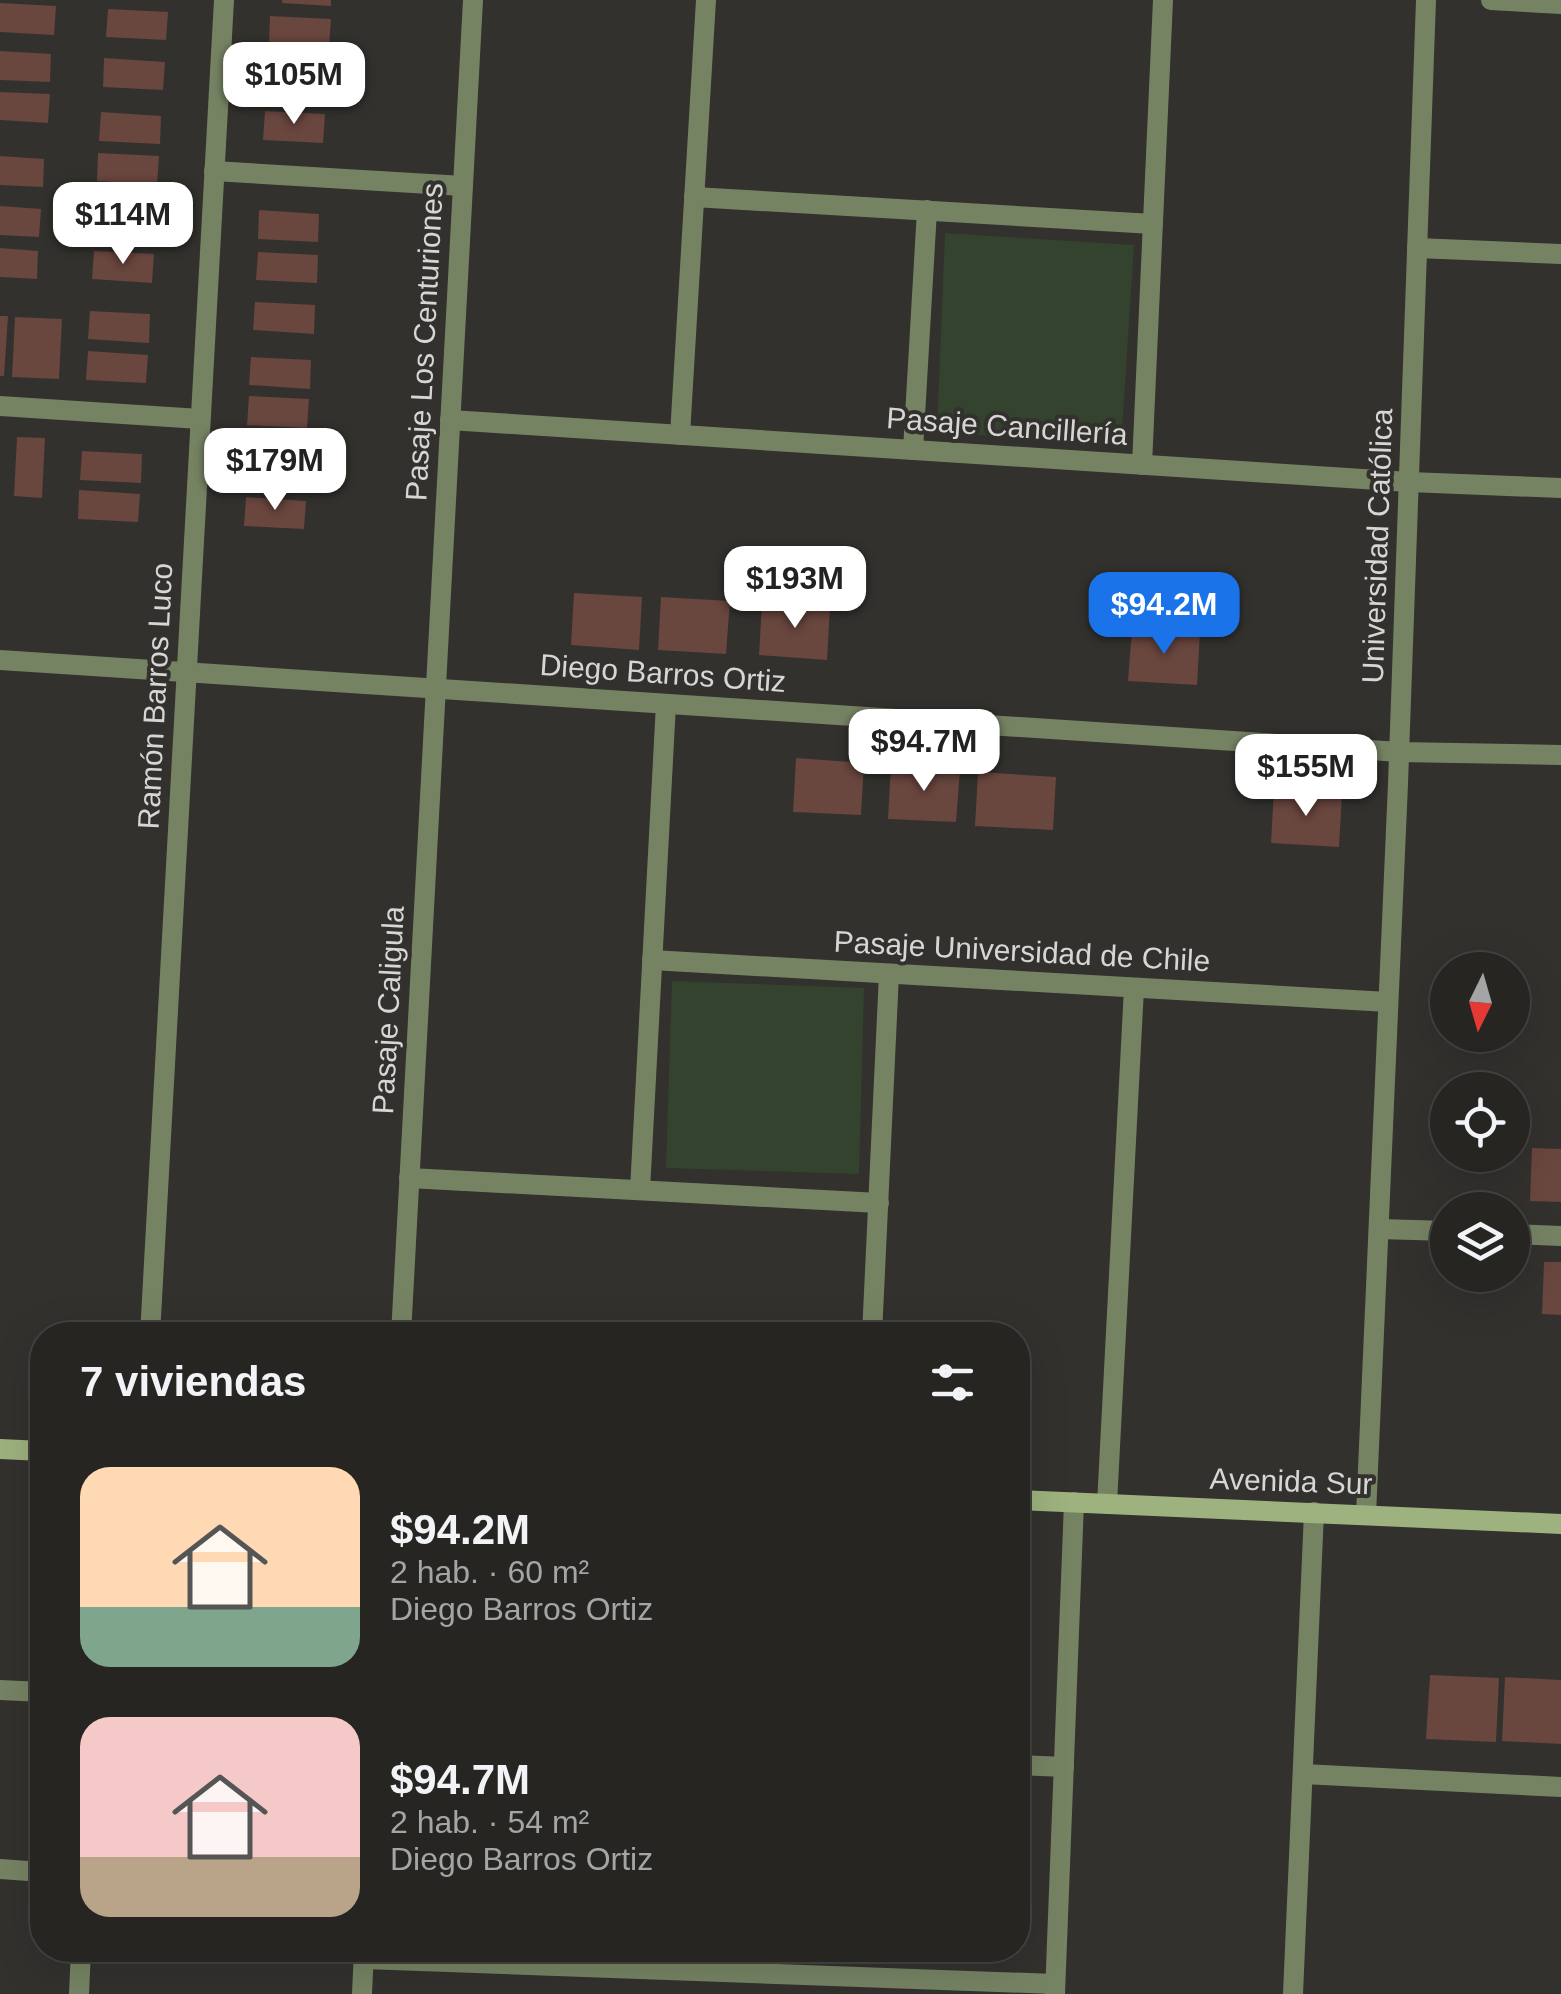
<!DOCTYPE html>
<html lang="es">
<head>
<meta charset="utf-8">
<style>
	body { margin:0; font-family:Arial,sans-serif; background:#2e2d2a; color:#f1f3f6; height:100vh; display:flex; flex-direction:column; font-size:38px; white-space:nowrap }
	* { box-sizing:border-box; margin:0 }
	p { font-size:32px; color:#a4a5a5 }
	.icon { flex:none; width:55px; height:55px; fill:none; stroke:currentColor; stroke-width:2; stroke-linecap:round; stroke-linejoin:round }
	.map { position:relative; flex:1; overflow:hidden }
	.details { position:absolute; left:30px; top:1322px; width:1000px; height:640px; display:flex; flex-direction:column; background:#262522; border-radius:40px; box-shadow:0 10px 40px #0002,0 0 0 2px #424240 }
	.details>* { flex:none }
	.needle { width:65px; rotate:185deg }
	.buttons { position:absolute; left:1430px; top:952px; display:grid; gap:20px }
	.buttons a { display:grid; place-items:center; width:100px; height:100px; border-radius:50%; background:#262522; box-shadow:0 10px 40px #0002,0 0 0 2px #424240; font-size:50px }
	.price { position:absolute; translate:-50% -85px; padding:0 22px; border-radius:20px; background:#fff; color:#222; font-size:32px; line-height:65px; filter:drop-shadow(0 2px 5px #0008) }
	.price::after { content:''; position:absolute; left:50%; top:60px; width:30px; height:22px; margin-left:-15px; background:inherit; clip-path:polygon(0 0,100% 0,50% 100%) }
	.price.active { background:#1a73e8; color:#fff }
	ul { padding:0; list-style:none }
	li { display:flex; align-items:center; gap:30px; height:250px; padding:0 50px }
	li span { display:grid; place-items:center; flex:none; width:280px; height:200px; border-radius:30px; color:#555 }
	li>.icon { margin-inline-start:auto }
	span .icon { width:120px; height:120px; fill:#fffc; stroke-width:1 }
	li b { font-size:42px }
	h2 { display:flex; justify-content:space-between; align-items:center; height:120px; padding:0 50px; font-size:42px }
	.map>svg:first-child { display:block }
	.green { fill:#33432d }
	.building { fill:#69463e }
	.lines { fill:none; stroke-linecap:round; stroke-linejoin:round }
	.street { stroke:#768363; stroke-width:20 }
	.secondary { stroke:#9db27e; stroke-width:20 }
	.labels { text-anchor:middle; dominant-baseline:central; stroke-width:8; stroke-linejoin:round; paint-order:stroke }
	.street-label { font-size:30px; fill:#d8d6d4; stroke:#32312e }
</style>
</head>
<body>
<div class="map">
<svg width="1561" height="1994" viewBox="0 0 1561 1994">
	<rect width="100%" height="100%" fill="#32312e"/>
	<!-- green -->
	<g class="green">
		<polygon points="945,233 1134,245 1121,445 937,432"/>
		<polygon points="672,981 864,988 859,1174 666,1168"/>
	</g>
	<!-- building -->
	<g class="building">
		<polygon points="282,0 331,0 331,6 282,3"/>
		<polygon points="0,3 56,6 54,35 0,32"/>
		<polygon points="108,9 168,12 166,40 106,37"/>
		<polygon points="270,16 331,19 329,47 269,44"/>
		<polygon points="0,51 51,54 50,82 0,80"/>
		<polygon points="104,58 165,62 163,90 103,87"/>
		<polygon points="267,70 327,73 326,102 266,98"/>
		<polygon points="0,92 50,94 48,123 0,120"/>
		<polygon points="265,111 325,114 323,143 263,140"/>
		<polygon points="101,112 161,116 160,144 99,141"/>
		<polygon points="98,153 159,156 157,185 97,181"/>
		<polygon points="0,156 44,159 43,187 0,185"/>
		<polygon points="0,206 41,209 39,237 0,235"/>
		<polygon points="96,207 157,210 155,238 95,235"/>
		<polygon points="259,210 319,214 318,242 258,239"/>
		<polygon points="0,248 38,251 37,279 0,277"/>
		<polygon points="94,251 154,254 152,283 92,279"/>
		<polygon points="258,252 318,255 317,283 256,280"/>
		<polygon points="255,302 315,305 314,334 253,330"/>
		<polygon points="90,311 150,314 149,343 88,339"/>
		<polygon points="0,316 8,316 4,376 0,376"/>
		<polygon points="15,317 62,319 59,379 12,377"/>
		<polygon points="88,351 148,355 146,383 86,380"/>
		<polygon points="251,357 311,360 310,389 249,385"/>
		<polygon points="249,396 309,399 307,428 247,425"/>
		<polygon points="17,437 45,438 42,498 14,496"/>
		<polygon points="82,451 142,454 141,483 80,480"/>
		<polygon points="247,451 307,455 305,483 245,480"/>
		<polygon points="79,490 140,494 138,522 78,519"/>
		<polygon points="246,497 306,501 304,529 244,526"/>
		<polygon points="574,593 642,597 639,650 571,645"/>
		<polygon points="661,597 730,601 726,654 658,650"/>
		<polygon points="762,603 830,607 827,660 759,655"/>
		<polygon points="1132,628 1200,632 1197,685 1128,681"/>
		<polygon points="796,758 864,763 861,815 793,812"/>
		<polygon points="891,765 960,770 956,822 888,819"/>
		<polygon points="978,772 1056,777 1053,830 975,826"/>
		<polygon points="1274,790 1342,795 1339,847 1271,843"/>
		<polygon points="1532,1148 1561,1149 1561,1202 1530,1201"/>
		<polygon points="1544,1262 1561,1262 1561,1315 1542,1314"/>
		<polygon points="1430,1675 1499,1678 1496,1742 1426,1739"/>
		<polygon points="1505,1677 1561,1680 1561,1744 1502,1741"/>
	</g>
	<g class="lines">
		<!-- street -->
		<g class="street">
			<polyline points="1491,0 1561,4"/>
			<polyline points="214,171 463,186"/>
			<polyline points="694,197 1153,224"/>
			<polyline points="1417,248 1561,254"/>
			<polyline points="0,406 200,419"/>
			<polyline points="450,420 1409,482 1561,488"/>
			<polyline points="680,435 706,0"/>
			<polyline points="913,450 927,210"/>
			<polyline points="1142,465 1163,0"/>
			<polyline points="0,660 1400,752 1561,755"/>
			<polyline points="652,960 1388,1002"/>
			<polyline points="409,1178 879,1203"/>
			<polyline points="640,1190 666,704"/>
			<polyline points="1379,1229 1448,1231"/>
			<polyline points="1512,1234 1561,1236"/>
			<polyline points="150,1335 224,0"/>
			<polyline points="401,1335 473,0"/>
			<polyline points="872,1335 889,974"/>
			<polyline points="1107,1504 1134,988"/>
			<polyline points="1366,1515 1398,784 1426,0"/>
			<polyline points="0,1690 42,1692"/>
			<polyline points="1018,1765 1064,1767"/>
			<polyline points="1303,1774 1561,1787"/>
			<polyline points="0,1869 42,1872"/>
			<polyline points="364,1959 1055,1984"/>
			<polyline points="79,1994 81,1950"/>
			<polyline points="362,1994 364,1950"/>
			<polyline points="1055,1994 1074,1502"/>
			<polyline points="1293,1994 1314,1512"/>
		</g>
		<!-- secondary -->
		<g class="secondary">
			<polyline points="0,1449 42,1451"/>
			<polyline points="1018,1500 1561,1524"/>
		</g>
	</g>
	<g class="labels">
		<!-- street labels -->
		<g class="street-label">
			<text transform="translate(424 342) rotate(-87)">Pasaje Los Centuriones</text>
			<text transform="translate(1007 426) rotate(4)">Pasaje Cancillería</text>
			<text transform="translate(1377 546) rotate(-88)">Universidad Católica</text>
			<text transform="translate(663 673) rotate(4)">Diego Barros Ortiz</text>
			<text transform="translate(155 696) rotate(-87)">Ramón Barros Luco</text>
			<text transform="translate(1022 951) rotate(3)">Pasaje Universidad de Chile</text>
			<text transform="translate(388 1010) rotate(-87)">Pasaje Caligula</text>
			<text transform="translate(1291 1481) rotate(2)">Avenida Sur</text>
		</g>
	</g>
</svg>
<div class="buttons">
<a><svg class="needle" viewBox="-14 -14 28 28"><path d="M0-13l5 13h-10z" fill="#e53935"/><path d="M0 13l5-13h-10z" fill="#a4a5a5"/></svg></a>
<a><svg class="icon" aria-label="locate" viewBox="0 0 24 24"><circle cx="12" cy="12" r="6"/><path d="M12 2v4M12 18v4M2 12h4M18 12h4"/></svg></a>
<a><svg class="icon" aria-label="layers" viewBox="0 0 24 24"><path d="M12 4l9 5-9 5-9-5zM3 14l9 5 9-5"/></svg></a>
</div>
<b class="price" style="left:294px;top:127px">$105M</b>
<b class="price" style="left:123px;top:267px">$114M</b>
<b class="price" style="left:275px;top:513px">$179M</b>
<b class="price" style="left:795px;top:631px">$193M</b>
<b class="price active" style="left:1164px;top:657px">$94.2M</b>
<b class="price" style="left:924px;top:794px">$94.7M</b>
<b class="price" style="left:1306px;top:819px">$155M</b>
<section class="details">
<h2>7 viviendas<svg class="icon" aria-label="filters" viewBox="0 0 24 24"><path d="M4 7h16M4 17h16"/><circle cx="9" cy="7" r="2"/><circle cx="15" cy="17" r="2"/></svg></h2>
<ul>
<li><span style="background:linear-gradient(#ffd9b3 70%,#7fa58c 0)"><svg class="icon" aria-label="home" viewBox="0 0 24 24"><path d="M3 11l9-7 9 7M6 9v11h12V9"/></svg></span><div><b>$94.2M</b><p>2 hab. · 60 m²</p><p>Diego Barros Ortiz</p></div></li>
<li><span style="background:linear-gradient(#f6c9c9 70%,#b9a48a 0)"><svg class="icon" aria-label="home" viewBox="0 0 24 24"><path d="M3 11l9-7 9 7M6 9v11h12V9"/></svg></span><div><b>$94.7M</b><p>2 hab. · 54 m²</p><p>Diego Barros Ortiz</p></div></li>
</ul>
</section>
</div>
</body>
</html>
